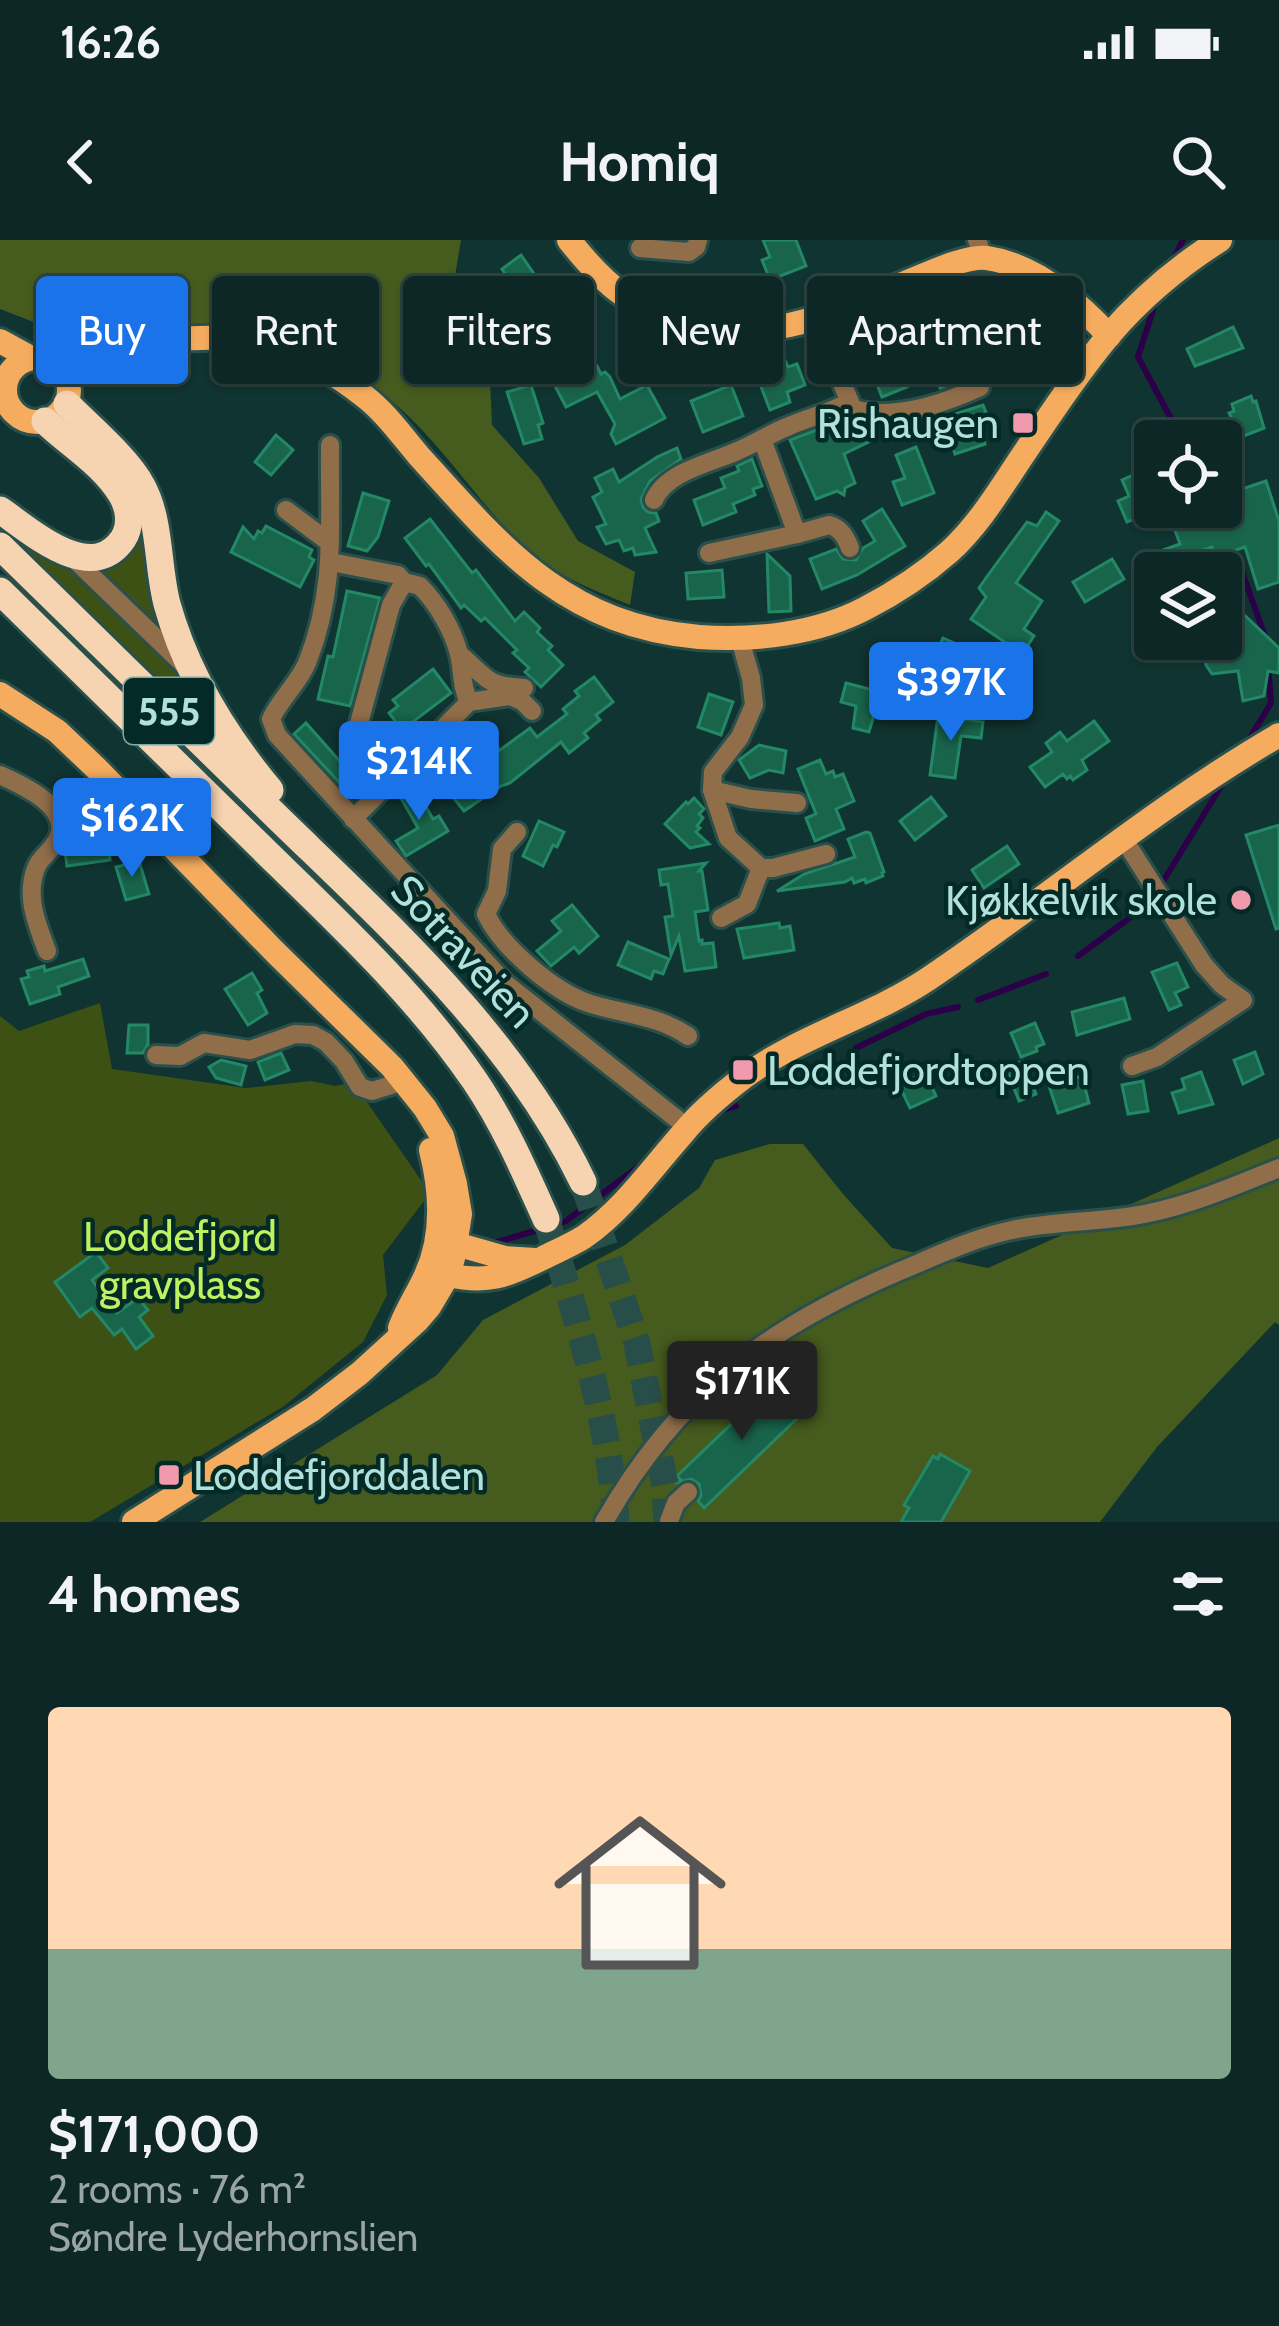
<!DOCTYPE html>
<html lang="en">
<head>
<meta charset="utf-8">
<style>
	body { margin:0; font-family:Cabin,sans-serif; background:#1a3332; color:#f1f3f6; height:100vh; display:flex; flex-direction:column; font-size:45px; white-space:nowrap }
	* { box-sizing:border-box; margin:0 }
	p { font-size:39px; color:#9aa5a7 }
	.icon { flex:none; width:66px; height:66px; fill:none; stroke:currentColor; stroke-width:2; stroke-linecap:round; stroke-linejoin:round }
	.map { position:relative; height:1282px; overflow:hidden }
	.drawer { display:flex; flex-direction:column; background:#0c2725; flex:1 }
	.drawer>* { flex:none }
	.banner { position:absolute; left:36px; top:36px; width:1209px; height:108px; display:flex; gap:24px }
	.buttons { position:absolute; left:1134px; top:180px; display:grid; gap:24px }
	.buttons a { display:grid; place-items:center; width:108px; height:108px; border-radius:12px; background:#0c2725; box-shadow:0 3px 9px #0004,0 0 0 3px #2c4442; font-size:60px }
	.price { position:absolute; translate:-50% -102px; padding:0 27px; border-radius:12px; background:#1a73e8; color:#fff; font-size:39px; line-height:78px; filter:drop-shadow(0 3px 6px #0008) }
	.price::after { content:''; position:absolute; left:50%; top:72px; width:36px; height:27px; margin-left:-18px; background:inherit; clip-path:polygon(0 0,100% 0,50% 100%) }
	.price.selected { background:#222; color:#fff }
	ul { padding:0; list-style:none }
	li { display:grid; align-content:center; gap:24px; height:636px; padding:0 48px }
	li+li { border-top:3px solid #2c4442 }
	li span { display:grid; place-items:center; height:372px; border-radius:12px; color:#555 }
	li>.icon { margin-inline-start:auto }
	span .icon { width:216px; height:216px; fill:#fffc; stroke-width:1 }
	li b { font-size:51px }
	h2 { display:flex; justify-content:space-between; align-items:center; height:144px; padding:0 48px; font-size:51px }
	.tag { padding:0 42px; border-radius:12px; background:#0c2725; box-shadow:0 3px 9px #0004,0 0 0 3px #2c4442; font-size:42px; line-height:108px }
	.tag.selected { background:#1a73e8; color:#fff }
	.status { display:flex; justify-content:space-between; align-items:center; height:84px; padding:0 60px; background:#0c2725; direction:ltr }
	.status svg { height:33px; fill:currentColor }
	header { display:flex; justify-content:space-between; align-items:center; height:156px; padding:0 48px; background:#0c2725; font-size:54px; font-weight:700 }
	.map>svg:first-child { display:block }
	.green { fill:#3d5115 }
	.forest { fill:#465b1e }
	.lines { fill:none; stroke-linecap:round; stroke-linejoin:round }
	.stream { stroke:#2c0048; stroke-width:6 }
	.building { fill:#19654c; stroke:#286; stroke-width:3 }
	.highway-tunnel { stroke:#284e4a; stroke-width:27; stroke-dasharray:27 14; stroke-linecap:butt }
	.minor-casing { stroke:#2a504c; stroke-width:24 }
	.major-casing { stroke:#2a504c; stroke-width:30 }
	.highway-casing { stroke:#2a504c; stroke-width:33 }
	.minor { stroke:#916e4a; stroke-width:18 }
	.major { stroke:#f5ac5e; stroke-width:24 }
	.highway { stroke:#f6d3b1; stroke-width:27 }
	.poi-dot { fill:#f29aad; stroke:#042a27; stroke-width:4.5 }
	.labels { text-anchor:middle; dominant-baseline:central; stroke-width:9; stroke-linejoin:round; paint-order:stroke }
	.shield { fill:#042a27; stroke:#7caba5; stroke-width:3 }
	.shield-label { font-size:39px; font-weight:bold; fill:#b0e2db }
	.poi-label { font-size:42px; fill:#b0e2db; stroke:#042a27; text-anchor:end }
	.street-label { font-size:42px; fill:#b0e2db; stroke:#042a27 }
	.park-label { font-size:42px; fill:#bff161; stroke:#042a27 }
</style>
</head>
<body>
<div class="status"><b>16:26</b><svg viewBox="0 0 49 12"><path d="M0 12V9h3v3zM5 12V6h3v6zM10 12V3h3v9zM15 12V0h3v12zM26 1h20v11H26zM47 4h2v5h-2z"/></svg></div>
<header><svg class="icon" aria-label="back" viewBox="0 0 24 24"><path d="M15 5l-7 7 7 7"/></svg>Homiq<svg class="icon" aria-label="search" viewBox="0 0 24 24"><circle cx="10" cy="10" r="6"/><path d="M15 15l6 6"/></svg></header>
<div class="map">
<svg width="1279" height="1282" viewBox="0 0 1279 1282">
	<rect width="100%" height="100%" fill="#103431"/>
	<!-- green -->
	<g class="green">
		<path d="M 144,274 L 170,403 L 99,334 C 136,322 135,309 144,274 Z"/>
		<polygon points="0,282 89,343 130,383 189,447 238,521 10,298 0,287"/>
		<polygon points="100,763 112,829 246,848 311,841 336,846 353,842 430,953 383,1015 387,1055 363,1102 284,1166 90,1282 0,1282 0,776 19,791"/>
	</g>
	<!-- forest -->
	<g class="forest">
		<path d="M 0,0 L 461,0 L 454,42 L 457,97 L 490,140 L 492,185 L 539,238 L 578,301 L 635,332 L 630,365 C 588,348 552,334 519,302 C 484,267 456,226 422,190 C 381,146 327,108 267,94 C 239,87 188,94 157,94 L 147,82 L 57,91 L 0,69 Z"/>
		<polygon points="1279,898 1279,1085 1275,1082 1157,1207 1100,1282 200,1282 437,1135 483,1080 625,1005 699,948 715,920 770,904 803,904 843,954 892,1008 988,1028"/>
	</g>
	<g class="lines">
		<!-- stream -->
		<g class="stream">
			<polyline points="1171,24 1183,0"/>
			<polyline points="1157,58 1138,117 1183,201"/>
			<polyline points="1232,304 1266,399"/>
			<polyline points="1245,506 1271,463 1268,424"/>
			<polyline points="1078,716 1150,663 1223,543"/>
			<polyline points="978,760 1046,734"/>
			<polyline points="856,808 926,774 958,767"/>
			<polyline points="775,847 779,845"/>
			<polyline points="717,872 736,866"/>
			<polyline points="554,985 566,981 646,921"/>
			<polyline points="497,1002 541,989"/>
		</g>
	</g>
	<!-- building -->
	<g class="building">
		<polygon points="763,0 796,0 806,26 770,40 762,20 770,17"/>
		<polygon points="521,15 546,51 527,65 502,29"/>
		<polygon points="992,51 1003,61 1019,88 1021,94 1008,102 1005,97 998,101 987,83 985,84 976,65 977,60"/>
		<polygon points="1233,87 1243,108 1195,126 1187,109"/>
		<polygon points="947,96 956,119 965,116 972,136 940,148 934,130 904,141 907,147 882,157 869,125"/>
		<polygon points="785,120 788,127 797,124 805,145 787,152 790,162 770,170 758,139 773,133 770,126"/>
		<polygon points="597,126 601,134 605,132 610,137 620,159 647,145 665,178 616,204 611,194 615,184 597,152 566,167 555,146"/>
		<polygon points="531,145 543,183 538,185 542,199 524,204 507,152"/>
		<polygon points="731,145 743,176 703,192 691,161"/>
		<polygon points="1251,156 1253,162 1256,161 1264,188 1223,204 1215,185 1232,179 1229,173 1234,171 1232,164"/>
		<polygon points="983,165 990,182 978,186 985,204 955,214 946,188 959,184 955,174"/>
		<polygon points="851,182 872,186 877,198 844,214 855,243 845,248 844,255 837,251 816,259 790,200 819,189 821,195"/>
		<polygon points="276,195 293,210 271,235 255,222"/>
		<polygon points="916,207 934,253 902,265 893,242 905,238 896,215"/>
		<polygon points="677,208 681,219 650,241 641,259 643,267 648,272 656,273 659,281 645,288 656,312 635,315 633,308 624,311 619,300 606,304 597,287 606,284 593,257 602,252 595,238 613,229 619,242 657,217"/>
		<polygon points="752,219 762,246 753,249 755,255 733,264 736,272 703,285 694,260 725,248 721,238 739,231 737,226"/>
		<polygon points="1155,225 1155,245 1149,247 1158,268 1127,282 1118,261 1129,256 1122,240"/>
		<polygon points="1266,241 1279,281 1279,342 1258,349 1245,307 1215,317 1212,307 1179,318 1180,322 1162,328 1161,325 1156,326 1152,314 1180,304 1173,285 1191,279 1189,274 1193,273 1192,267 1221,267 1221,256"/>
		<polygon points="363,253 389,261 378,297 367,311 348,306"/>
		<polygon points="882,269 905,306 857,335 822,349 810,319 836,309 843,319 856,320 863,308 875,301 863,281"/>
		<polygon points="1046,272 1059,281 1016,343 1042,361 1024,389 1034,396 1022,414 971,379 986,357 979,348 991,331 1027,282 1037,286"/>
		<polygon points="430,279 472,333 476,330 515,381 524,372 540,388 537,392 552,406 548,410 563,425 541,447 525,432 529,428 513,413 517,410 485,378 481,381 464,365 461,368 429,324 426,326 405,298"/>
		<polygon points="266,286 312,310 309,317 314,320 300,347 231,312 243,287 254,299 258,291 262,293"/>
		<polygon points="767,314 790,336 791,371 769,372"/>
		<polygon points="1112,319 1124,339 1085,362 1073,342"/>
		<polygon points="722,330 724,357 688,359 686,333"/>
		<polygon points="347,351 380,358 350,466 318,459 328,416 333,417"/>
		<polygon points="1235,366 1279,408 1279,433 1268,431 1264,456 1243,461 1238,431 1212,434 1206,425 1206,413 1229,401 1221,386 1221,374"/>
		<polygon points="943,398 968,409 949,453 924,442"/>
		<polygon points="433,429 451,453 402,490 389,473 398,466 393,460"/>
		<polygon points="594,437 613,462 596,475 600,480 584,493 588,498 569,513 561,502 510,543 501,546 464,571 444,546 496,506 500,510 530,488 537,497 567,474 563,469 579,456 575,451"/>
		<polygon points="846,443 885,453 881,469 876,468 869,492 853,488 856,466 841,462"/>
		<polygon points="709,454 733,462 721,495 698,487"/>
		<polygon points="938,476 983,482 981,498 961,496 955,538 930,535"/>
		<polygon points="1094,481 1109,501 1082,520 1087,530 1073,540 1070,536 1067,539 1063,534 1045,547 1030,527 1052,512 1046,503 1060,492 1067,501"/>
		<polygon points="306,483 361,545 351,555 294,494"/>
		<polygon points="759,505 786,511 783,533 769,530 750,538 739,520"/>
		<polygon points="820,520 826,534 833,531 835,537 843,534 854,561 836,569 844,589 815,601 806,578 816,574 798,529"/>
		<polygon points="413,544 433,579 439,576 448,591 406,616 396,601 418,588 398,553"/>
		<polygon points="931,557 946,576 915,600 900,581"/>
		<polygon points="694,558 704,569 699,574 703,578 697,586 700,588 696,592 709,604 690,608 665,584 686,562 688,564"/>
		<polygon points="539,581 564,592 557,607 553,605 543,626 523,616"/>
		<polygon points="1279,585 1279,688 1276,689 1246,595"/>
		<polygon points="866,592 870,593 884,632 882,633 883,636 866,643 865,639 854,643 852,638 845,642 777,651 804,634 855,617 848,599"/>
		<polygon points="84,601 84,604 108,601 110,620 67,626 65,612 71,602"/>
		<polygon points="1007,606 1019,624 984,648 972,630"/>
		<polygon points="139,621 149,654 126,660 116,627"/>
		<polygon points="706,623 699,631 702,631 708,670 695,672 699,701 702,700 702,704 713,703 716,727 685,731 679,696 671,715 665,677 673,676 668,644 661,645 659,630"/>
		<polygon points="572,665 598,696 579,713 574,707 551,726 537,711 561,691 552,681"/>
		<polygon points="779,683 780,688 790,686 794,710 744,718 737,689"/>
		<polygon points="628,702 669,719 663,734 654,731 651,739 618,725"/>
		<polygon points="83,719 89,736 58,747 60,754 30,764 21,739 29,737 27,731 44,726 45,731"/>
		<polygon points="1177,723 1188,747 1175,753 1181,765 1169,770 1152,732"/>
		<polygon points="252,733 262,750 257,753 267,773 248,785 225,749"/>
		<polygon points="1124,758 1130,779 1077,795 1072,772"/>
		<polygon points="1035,783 1044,804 1036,807 1037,811 1021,817 1011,793"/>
		<polygon points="129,785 148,785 148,804 143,813 127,813"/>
		<polygon points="1255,812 1263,834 1243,844 1234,820"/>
		<polygon points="281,813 289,830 265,840 258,822"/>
		<polygon points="221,820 246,826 241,845 216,838 209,827"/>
		<polygon points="1023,821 1036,854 1019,861 1006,828"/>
		<polygon points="1201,832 1213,864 1179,873 1172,853 1185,849 1182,839"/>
		<polygon points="926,834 936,856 910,868 898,843"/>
		<polygon points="1082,836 1089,863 1058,873 1049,846"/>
		<polygon points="1143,841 1148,871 1128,874 1122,845"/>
		<polygon points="96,1012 108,1028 92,1040 117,1073 138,1058 148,1070 139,1077 153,1096 136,1109 122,1089 114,1095 92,1068 80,1077 55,1042"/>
		<polygon points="773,1144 777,1147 780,1146 795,1162 798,1159 807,1169 704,1268 698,1261 701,1255 699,1244 691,1239 679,1242 681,1240 677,1236"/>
		<polygon points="940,1214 970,1231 941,1282 901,1282 909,1268 904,1265 913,1250 933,1216 938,1219"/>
	</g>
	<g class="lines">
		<!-- highway-tunnel -->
		<g class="highway-tunnel">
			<polyline points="583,942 637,1103 665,1245 667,1282"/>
			<path d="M 546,979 C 577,1079 609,1177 616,1282"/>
		</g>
		<!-- minor casing -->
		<g class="minor-casing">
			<g id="minor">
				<polyline points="977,0 983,17"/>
				<polyline points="640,8 689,12 696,7 698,0"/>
				<path d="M 814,78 L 853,169 C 894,181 943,164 980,147"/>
				<polyline points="644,99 655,94 666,78"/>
				<path d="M 330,205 C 329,283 337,348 307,423 C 298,444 280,459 271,479 L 277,495 L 506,744 L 687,887"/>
				<path d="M 654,260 C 666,232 710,223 735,212 C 753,205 769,194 787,187 C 807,178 830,173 849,162"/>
				<polyline points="286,270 330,303"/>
				<path d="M 797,294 L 829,285 C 841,288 846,298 850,308"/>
				<polyline points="709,313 797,294 762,199"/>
				<polyline points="71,316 185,426"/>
				<polyline points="331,322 398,335 404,342"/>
				<path d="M 459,414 C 487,437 484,446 524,448"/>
				<path d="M 0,535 C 22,545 72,567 58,598 C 53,610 40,617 36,628 C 25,657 37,684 47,711"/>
				<path d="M 381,549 L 358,519 L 354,502 L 391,365 L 404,342 L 420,346 C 437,363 453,390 459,414 C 463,431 461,446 469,462"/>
				<polyline points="712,550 751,559 797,563"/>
				<polyline points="353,579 469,462 510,456 522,461 532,471"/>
				<path d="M 517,592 L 502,609 L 497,651 L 486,674 C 502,708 555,753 591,764 C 624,774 659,776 688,796"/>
				<polyline points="1123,598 1204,725 1222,745 1243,760 1157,817 1132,826"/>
				<polyline points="761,628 773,628 826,614"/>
				<polyline points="721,678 747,664 761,628 728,598 712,550 713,532 740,497 754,465 751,438 740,399"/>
				<polyline points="156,815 180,816 204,803 250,810 295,794 313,795 326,802 344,821 360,847 372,851 404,841"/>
				<polyline points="669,1281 676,1263 688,1252"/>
				<path d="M 604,1282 C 677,1154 766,1088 900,1031 C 936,1016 973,998 1012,990 C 1057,980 1104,983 1149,973 C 1193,964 1237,945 1279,928"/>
			</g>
		</g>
		<!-- major casing -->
		<g class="major-casing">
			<g id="major">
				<path d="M 569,0 C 605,46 636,73 695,83 C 714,87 732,90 750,90 C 802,89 853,64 900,45 C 922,37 964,15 987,18 C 1035,25 1077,61 1109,96"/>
				<polyline points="0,101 31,118"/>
				<circle cx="37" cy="150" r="32"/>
				<path d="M 54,123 C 123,108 199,86 269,105 C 302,114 337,134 364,156 C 385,172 402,196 419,216 C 503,309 565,385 699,397 C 754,401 817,394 866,368 C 895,353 924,334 949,312 C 980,284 1002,246 1025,212 C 1052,172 1080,130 1110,94 C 1142,57 1179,26 1220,0"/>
				<polyline points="0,454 57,491 97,529 275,712 392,827 425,868 442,896 455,944 460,974 453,1018 448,1035 429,1067 417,1081 360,1133 313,1169 134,1282"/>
				<polyline points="440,1008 463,1006 505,1018 535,1020"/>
				<path d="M 448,1035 C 490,1044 507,1035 543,1018 C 557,1011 571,1005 584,997 C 624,969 652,928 684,892 C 701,871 723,853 744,837 C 799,796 871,777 928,739 C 1047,659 1155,567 1279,495"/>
				<path d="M 400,1088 C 407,1069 418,1053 426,1035 C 444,996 441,950 431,910"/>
			</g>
		</g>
		<!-- highway casing -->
		<g class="highway-casing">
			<g id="highway">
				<path d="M 67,164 C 88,185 129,220 142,246 C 161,281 157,326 167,364 C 186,432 225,496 270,550"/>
				<path d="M 0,270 C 31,291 91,346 123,299 C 132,285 129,267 121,254 C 103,224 70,205 45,181"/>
				<path d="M 0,306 C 91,395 182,485 274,574 C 389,686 512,795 583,942"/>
				<path d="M 0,351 C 89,438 178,525 267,613 C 341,685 417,756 475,841 C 504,884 525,932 546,979"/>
			</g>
		</g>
		<!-- minor -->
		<use href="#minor" class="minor"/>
		<!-- major -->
		<use href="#major" class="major"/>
		<!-- highway -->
		<use href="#highway" class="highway"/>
	</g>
	<!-- markers -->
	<g class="poi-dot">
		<rect x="1011" y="171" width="24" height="24" rx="6"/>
		<circle cx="1241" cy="660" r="12"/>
		<rect x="731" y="818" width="24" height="24" rx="6"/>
		<rect x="157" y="1223" width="24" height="24" rx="6"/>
	</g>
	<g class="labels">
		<!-- shield labels -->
		<rect class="shield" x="124" y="438" width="90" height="66" rx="9"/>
		<g class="shield-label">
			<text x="169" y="471">555</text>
		</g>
		<!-- poi labels -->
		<g class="poi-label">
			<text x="999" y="183">Rishaugen</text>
			<text x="1217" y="660">Kjøkkelvik skole</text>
			<text x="767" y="830" text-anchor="start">Loddefjordtoppen</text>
			<text x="193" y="1235" text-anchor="start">Loddefjorddalen</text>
		</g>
		<!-- street labels -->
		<g class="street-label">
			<text transform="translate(464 711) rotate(47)">Sotraveien</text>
		</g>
		<!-- park labels -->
		<g class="park-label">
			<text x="180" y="996">Loddefjord<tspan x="180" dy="48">gravplass</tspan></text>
		</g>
	</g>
</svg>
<div class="buttons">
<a><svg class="icon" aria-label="locate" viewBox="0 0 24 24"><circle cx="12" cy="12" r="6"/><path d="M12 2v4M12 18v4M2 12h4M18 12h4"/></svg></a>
<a><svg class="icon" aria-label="layers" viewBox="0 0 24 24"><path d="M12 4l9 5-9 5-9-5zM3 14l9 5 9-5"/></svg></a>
</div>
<b class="price" style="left:951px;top:504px">$397K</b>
<b class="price" style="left:419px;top:583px">$214K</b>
<b class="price" style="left:132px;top:640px">$162K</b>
<b class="price selected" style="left:742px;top:1203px">$171K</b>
<div class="banner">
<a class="tag selected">Buy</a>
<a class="tag">Rent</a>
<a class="tag">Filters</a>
<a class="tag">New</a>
<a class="tag">Apartment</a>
</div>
</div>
<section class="drawer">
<h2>4 homes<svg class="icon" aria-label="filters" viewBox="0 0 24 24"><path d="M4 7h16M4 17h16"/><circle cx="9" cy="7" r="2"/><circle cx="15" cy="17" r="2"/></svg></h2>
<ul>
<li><span style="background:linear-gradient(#ffd9b3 65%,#7fa58c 0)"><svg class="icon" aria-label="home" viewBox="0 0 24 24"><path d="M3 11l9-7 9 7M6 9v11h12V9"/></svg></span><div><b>$171,000</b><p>2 rooms · 76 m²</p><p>Søndre Lyderhornslien</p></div></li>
</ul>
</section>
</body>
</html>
